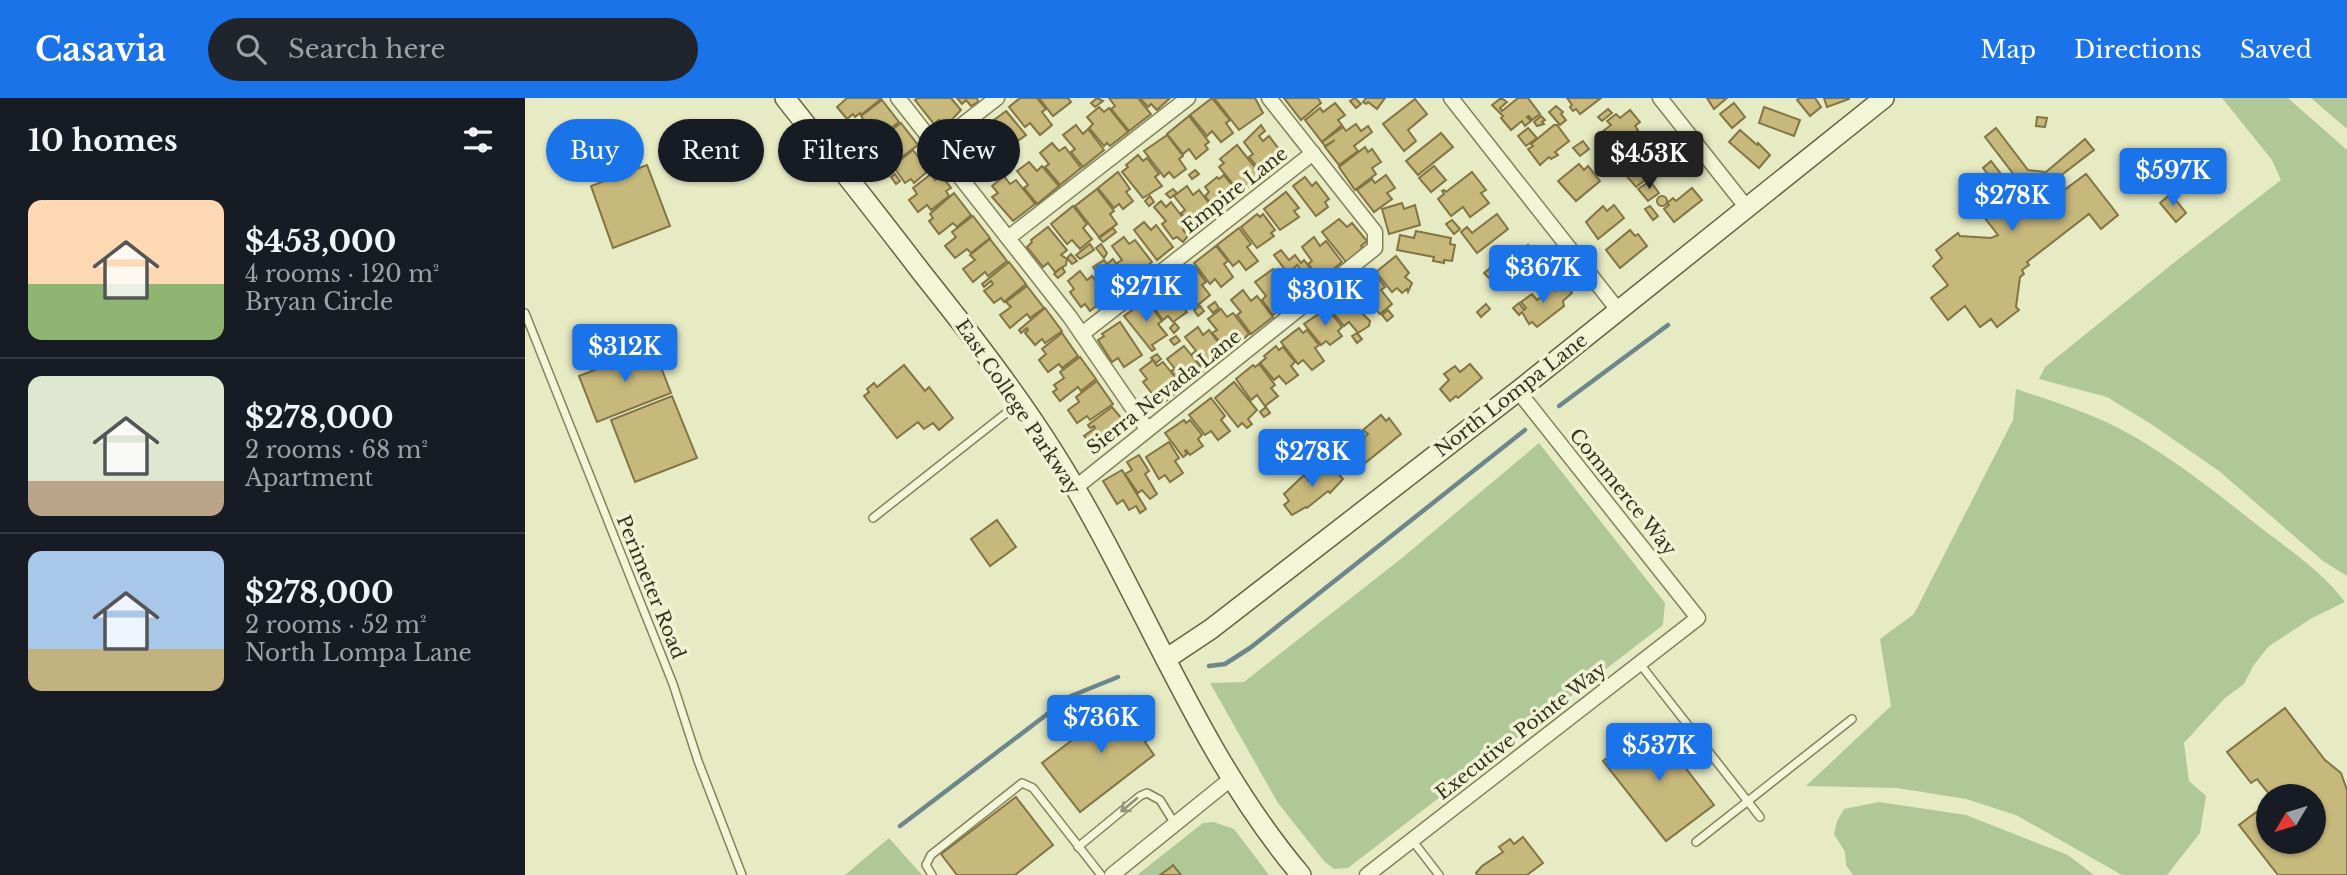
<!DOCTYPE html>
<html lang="en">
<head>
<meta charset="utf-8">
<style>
	body { margin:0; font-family:"Libre Baskerville",serif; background:#20242c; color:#f1f3f6; height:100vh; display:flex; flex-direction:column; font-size:26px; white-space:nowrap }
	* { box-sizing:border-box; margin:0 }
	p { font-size:23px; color:#9ea1a6 }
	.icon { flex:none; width:38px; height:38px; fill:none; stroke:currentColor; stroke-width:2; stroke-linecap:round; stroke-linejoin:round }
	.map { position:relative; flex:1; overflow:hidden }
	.side { display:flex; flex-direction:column; background:#171b24; width:525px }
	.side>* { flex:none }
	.hud { position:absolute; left:21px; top:21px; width:665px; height:63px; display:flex; gap:14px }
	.needle { width:46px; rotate:232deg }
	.buttons { position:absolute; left:1731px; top:686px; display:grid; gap:14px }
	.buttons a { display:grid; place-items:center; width:70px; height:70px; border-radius:50%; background:#171b24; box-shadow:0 2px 5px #0004; font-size:35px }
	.price { position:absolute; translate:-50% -60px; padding:0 16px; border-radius:7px; background:#1a73e8; color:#fff; font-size:23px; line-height:46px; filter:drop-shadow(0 2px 4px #0008) }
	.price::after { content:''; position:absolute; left:50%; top:42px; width:21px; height:16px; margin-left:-10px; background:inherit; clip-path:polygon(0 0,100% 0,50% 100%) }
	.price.on { background:#222; color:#fff }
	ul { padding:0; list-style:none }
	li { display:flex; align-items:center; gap:21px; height:175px; padding:0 28px }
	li+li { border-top:2px solid #363941 }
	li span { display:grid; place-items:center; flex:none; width:196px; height:140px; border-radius:14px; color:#555 }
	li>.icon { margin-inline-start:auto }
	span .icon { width:84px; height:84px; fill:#fffc; stroke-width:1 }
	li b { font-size:30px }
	h2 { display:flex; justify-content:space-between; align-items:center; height:84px; padding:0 28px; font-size:30px }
	.tag { padding:0 24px; border-radius:32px; background:#171b24; box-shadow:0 2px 5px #0004; font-size:24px; line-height:63px }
	.tag.on { background:#1a73e8; color:#fff }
	header { display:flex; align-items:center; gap:42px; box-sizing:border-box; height:98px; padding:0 35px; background:#1a73e8; color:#fff }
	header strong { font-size:33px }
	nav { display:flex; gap:38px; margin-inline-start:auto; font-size:24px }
	.search { width:490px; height:63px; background:#20242c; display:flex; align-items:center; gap:18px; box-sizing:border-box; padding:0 24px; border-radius:38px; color:#9ea1a6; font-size:26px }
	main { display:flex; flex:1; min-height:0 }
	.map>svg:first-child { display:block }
	.green { fill:#b0c898 }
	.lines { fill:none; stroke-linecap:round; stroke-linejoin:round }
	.stream { stroke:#6d878c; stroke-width:4.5 }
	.building { fill:#c7b87c; stroke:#827443; stroke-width:2 }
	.lane-casing { stroke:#84815b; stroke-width:10 }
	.street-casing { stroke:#84815b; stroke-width:17 }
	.secondary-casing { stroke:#66623f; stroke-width:22 }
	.lane { stroke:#f3f6d6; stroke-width:7 }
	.street { stroke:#f3f6d6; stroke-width:14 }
	.secondary { stroke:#f3f6d6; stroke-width:19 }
	.oneway { stroke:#94947a }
	.labels { text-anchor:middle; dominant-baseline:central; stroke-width:7; stroke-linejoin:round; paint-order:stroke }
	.street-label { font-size:19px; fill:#35321e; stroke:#f0f3d3 }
</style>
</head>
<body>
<header>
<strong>Casavia</strong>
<div class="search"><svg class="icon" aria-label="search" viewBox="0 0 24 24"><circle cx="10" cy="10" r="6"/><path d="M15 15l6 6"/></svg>Search here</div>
<nav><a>Map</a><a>Directions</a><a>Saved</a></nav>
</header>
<main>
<section class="side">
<h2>10 homes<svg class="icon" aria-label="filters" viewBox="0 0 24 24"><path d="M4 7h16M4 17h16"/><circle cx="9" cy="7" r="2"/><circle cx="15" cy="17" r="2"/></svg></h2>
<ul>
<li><span style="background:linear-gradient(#ffd9b3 60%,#8fb573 0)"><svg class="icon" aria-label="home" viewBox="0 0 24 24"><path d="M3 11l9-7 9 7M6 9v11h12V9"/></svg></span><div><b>$453,000</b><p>4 rooms · 120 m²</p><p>Bryan Circle</p></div></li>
<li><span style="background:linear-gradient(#dfe7d0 75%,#b9a48a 0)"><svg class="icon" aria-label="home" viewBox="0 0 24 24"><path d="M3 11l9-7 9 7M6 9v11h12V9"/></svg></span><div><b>$278,000</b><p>2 rooms · 68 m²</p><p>Apartment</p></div></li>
<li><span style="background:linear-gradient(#a9c7e8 70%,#c2b280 0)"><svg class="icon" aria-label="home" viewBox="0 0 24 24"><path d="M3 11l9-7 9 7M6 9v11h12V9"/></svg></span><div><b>$278,000</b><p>2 rooms · 52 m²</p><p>North Lompa Lane</p></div></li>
</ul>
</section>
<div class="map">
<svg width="1822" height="777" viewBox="0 0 1822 777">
	<rect width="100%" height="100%" fill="#e7ebc4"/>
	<!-- green -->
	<g class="green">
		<polygon points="1697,0 1763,0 1822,52 1822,478 1798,463 1694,373 1626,326 1582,299 1514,281 1520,269 1651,163 1756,82 1747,62"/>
		<polygon points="1786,0 1822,0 1822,31"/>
		<path d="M 1491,291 C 1518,300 1546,309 1572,320 C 1631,345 1690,394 1740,433 C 1768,454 1799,476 1820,504 L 1787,520 L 1744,548 L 1728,568 L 1719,586 L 1700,600 L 1659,645 L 1664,683 L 1681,698 L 1675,735 L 1642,777 L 1597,777 L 1491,717 L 1441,701 L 1372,690 L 1281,688 L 1366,608 L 1355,541 L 1389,516 L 1488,322 Z"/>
		<polygon points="1014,345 1140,505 1138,527 823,770 809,771 799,763 753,705 685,585 719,584 877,460"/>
		<polygon points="1354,704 1441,717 1543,757 1569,777 1328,777 1321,767 1320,754 1309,736 1312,723 1319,711"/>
		<polygon points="689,724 709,731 744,777 612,777 678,725"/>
		<polygon points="364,740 397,777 320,777"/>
	</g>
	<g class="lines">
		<!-- stream -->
		<g class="stream">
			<polyline points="1034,308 1143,227"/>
			<polyline points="684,568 700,566 725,550 1000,332"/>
			<polyline points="375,728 546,598 593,579"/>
		</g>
	</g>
	<!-- building -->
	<g class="building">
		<polygon points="322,0 356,0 356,1 336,17 335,15 330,19 328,16 322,21 312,9"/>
		<polygon points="393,0 426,0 436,12 420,29 414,22 409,26 390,2"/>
		<polygon points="432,0 452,0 453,4 446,8 441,2 437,6"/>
		<polygon points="495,0 512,0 521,11 517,14 527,27 515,37 505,25 500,29 484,9"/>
		<polygon points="514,0 543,0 546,4 528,18"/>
		<polygon points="572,0 578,3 570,9 566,5"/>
		<polygon points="584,0 613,0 626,16 604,33 586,11 590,8"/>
		<polygon points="615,0 645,0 632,12 626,6 623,9"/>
		<polygon points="687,0 705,22 701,25 708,35 696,44 687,33 682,38 665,17"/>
		<polygon points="689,0 730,0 738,15 714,32"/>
		<polygon points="759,0 793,0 796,5 776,22"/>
		<polygon points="830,0 836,6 831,10 825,3"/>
		<polygon points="841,0 860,0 852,11 843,4 841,6 838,4"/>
		<polygon points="976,0 982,4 975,10 977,13 993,0 1003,0 1015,16 1007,22 1004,18 1002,19 1006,23 1000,28 997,23 986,32 976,20 978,18 967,7"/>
		<polygon points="1042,0 1076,0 1055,16 1051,11 1048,13 1045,9 1047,7"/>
		<polygon points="1182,0 1202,0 1189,11"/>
		<polygon points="1275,0 1290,0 1296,9 1285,18 1272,2"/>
		<polygon points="1299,0 1324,0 1324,1 1302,9"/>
		<polygon points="890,1 902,16 883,32 891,43 879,53 858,26"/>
		<polygon points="357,2 374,24 358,36 356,32 342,43 332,31 340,24 336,18"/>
		<polygon points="810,5 820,17 813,22 817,27 797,44 780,22 795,10 798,14"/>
		<polygon points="1209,5 1220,19 1207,30 1195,16"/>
		<polygon points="1031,8 1038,14 1036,16 1041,22 1035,27 1024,14"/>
		<polygon points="574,9 579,14 584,10 603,34 585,48 582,45 579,48 564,30 568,26 562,19"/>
		<polygon points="1239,9 1275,22 1269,38 1234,25"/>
		<polygon points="1083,11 1087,15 1077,23 1073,19"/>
		<polygon points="1105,12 1115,24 1110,28 1113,32 1096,46 1092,41 1083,49 1073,37 1086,27 1082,23 1091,16 1095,20"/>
		<polygon points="481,13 501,37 486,48 483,44 477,48 461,28"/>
		<polygon points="664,18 684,44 680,47 683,51 671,61 664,51 658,56 642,36"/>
		<polygon points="1016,18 1020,22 1017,24 1019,26 1012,28 1009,24"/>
		<polygon points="1512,19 1522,20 1520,29 1511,28"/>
		<polygon points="376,25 393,47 374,61 371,57 358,68 341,50 346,46 352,52 359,46 355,41"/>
		<polygon points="831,26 836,33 843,28 847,34 829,48 833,53 814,67 800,49 810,42 800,48 797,44 818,29 821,33"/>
		<polygon points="551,27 558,36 563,31 579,52 558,69 546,54 550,51 538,37"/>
		<polygon points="736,27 740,33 734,38 738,43 744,38 760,59 739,77 724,59 728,56 719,44"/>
		<polygon points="1029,27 1032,27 1044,43 1030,54 1033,57 1026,61 1024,59 1015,67 1003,51 1008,48 1006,46"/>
		<polygon points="460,28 474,47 470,50 479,61 466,71 470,78 465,82 438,45"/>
		<polygon points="1003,30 1012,40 1001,48 993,38"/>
		<polygon points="1471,30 1503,72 1521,74 1560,41 1569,52 1517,92 1522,98 1516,103 1519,107 1561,76 1593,117 1576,131 1564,116 1502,164 1504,167 1497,172 1499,176 1495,179 1491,209 1494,212 1472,229 1466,221 1455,229 1440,208 1423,222 1406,200 1423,187 1408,168 1417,160 1411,152 1433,135 1435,138 1466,140 1473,137 1437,91 1446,85 1449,89 1464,78 1458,70 1466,63 1497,103 1500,101 1495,95 1499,90 1460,39"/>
		<polygon points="1215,32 1232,47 1233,45 1245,57 1234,70 1204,44"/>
		<polygon points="916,35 928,49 893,77 881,63"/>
		<polygon points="642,37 658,58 654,61 661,71 649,80 644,74 639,79 619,53"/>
		<polygon points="335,39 339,44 332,49 328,44"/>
		<polygon points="1058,43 1064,51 1055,58 1048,50"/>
		<polygon points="1099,44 1108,56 1088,71 1079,60"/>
		<polygon points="527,45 534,53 540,49 556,70 535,87 520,69 524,66 515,55"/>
		<polygon points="712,47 737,78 715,95 694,69 699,65 695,61"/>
		<polygon points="1077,48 1082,54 1075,59 1071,53"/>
		<polygon points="1133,48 1145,63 1111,89 1099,75"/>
		<polygon points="840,49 843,54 847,51 856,64 847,70 851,76 830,92 814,69"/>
		<polygon points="388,52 404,72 389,85 386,81 380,85 368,68"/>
		<polygon points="613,57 618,63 622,60 634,76 630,79 637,88 618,100 597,74 603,69 601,67"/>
		<polygon points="504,64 512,73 517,68 534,88 512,106 499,90 503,87 492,73"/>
		<polygon points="1054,66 1059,72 1063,68 1075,83 1051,103 1033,83"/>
		<polygon points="122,67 145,128 88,150 66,88"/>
		<polygon points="909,68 921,82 906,94 894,80"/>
		<polygon points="670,72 674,76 667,81 664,77"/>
		<polygon points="593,74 605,91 601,94 608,103 598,111 594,106 589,110 573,90"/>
		<polygon points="947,74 961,92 956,95 964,105 945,119 938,109 926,118 913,101 919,96 917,93 919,92 921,94"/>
		<polygon points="370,76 375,83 371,86 366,79"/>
		<polygon points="406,76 410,82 416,77 426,90 421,93 424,98 406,112 402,107 393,114 384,102 392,96 388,90"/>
		<polygon points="699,77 713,94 708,99 709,101 692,113 680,98 684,94 680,89 692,79 694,81"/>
		<polygon points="861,77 870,90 862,95 867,101 849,114 832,92 847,81 850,85"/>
		<polygon points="479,78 485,86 491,82 510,106 488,123 467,99 473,95 467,88"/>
		<polygon points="780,79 787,88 791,84 804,101 800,104 803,109 791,118 768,88"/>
		<polygon points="1125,83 1134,95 1123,103 1113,91"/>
		<polygon points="662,88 668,97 674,92 690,113 669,130 656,115 660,112 649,98"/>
		<polygon points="1167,90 1177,102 1149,124 1139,111 1144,107 1142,105 1148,100 1151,103"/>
		<polygon points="572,91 589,113 585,116 592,126 574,139 550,108"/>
		<polygon points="648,91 652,95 645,100 641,96"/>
		<polygon points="761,94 774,110 769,113 774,119 755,132 739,111"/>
		<polygon points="429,95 446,117 432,129 428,125 414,136 404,123 408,120 405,116"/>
		<polygon points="1646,96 1661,115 1651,124 1635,105"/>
		<polygon points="625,98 629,104 624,108 620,103"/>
		<circle cx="1137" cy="103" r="5"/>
		<polygon points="636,103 641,109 646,104 664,128 658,132 663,138 658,144 652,139 648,141 637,126 641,123 629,109"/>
		<polygon points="877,105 879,111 890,107 895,127 864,136 857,111"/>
		<polygon points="1089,107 1099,120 1073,141 1061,124 1078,108 1082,113"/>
		<polygon points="548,108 562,126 558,130 567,141 555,151 547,142 542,146 526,126"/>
		<polygon points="1125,108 1133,118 1128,122 1120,111"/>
		<polygon points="732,116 735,119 738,116 750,132 746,135 749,138 732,150 716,129"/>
		<polygon points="972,116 983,131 952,155 936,134 942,129 947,135"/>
		<polygon points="448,118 465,140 446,155 442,151 430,160 420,148 431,139 427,134"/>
		<polygon points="814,121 822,129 827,125 842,143 836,148 838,150 821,164 797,134"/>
		<polygon points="927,122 935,131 929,136 921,126"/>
		<polygon points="619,124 626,132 631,127 648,149 632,162 609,132"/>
		<polygon points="523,129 542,152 536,157 542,161 541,167 530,174 523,165 518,169 502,149 507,144 506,142"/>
		<polygon points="588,130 591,134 578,144 574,140"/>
		<polygon points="714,130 726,146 722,149 733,163 721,172 714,163 708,168 692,147"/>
		<polygon points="1105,132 1110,138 1113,136 1122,148 1095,170 1081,152"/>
		<polygon points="891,133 926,140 925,146 930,147 927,163 919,162 919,165 908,163 909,159 872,152 875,137 889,140"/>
		<polygon points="599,139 604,146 610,142 627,164 604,181 592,165 597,162 587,148"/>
		<polygon points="789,139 795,148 801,143 817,164 799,179 796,175 793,178 783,166 787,163 777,149"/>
		<polygon points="465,141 482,163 463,178 460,174 448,184 438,171 450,162 445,157"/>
		<polygon points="565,146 569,152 555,161 551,157"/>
		<polygon points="576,146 582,155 579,160 571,150"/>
		<polygon points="1003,147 1013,159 1008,163 1011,167 1000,176 997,171 985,180 976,168"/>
		<polygon points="691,148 703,163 699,166 708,179 696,189 690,181 685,186 669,165"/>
		<polygon points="756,152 764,162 770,157 776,165 779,162 789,175 783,181 772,167 769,170 786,189 773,200 759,182 765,178 762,178 759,174 761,173 749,157"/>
		<polygon points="546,156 552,163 547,166 542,160"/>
		<polygon points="871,158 884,175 880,179 887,185 883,194 882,191 877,195 872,190 867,194 851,174"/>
		<polygon points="588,161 603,183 584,198 572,182 575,179 568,169 579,162 582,166"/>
		<polygon points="484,164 501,186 479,204 476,200 469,205 459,193 468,186 466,183 459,189 457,186"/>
		<polygon points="537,169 540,174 533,180 529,176"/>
		<polygon points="670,169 681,184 677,187 685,197 673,207 669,202 663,206 648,186 653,181 652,180"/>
		<polygon points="965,170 969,175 964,180 959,175"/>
		<polygon points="748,171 770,200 748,217 737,202 741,198 730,184"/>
		<polygon points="555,173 562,182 567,178 583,199 565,213 560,206 556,209 545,194 549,191 543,183"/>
		<polygon points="848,173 860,189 856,192 867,206 855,216 847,207 842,210 826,190"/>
		<polygon points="1039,185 1047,195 1038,203 1039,208 1012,229 1007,224 1004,226 997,214 994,217 988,210 994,205 999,212 1001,210 996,204 1007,196 1012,202 1027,190 1030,193"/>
		<polygon points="640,186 644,192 649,189 658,202 654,205 662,214 648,224 643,218 638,222 622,201"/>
		<polygon points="502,188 519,210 505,220 502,216 485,230 475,217 486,209 481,204"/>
		<polygon points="825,190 842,213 838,216 845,223 844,228 833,235 824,224 819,228 802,208"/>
		<polygon points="718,192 726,203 732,198 748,219 726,236 712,217 716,214 706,202"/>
		<polygon points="621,202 637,223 633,226 642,237 627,247 630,251 627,253 599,218"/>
		<polygon points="690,204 694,210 688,215 683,209"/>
		<polygon points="961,206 965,211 956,219 952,214"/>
		<polygon points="675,208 679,213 673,218 669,212"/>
		<polygon points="520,210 537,233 520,245 517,241 510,247 500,235 503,232 502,230 496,235 494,232"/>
		<polygon points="802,210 817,229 813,233 817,238 805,247 801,243 796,247 779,226"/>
		<polygon points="696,211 702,219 708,215 724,236 707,251 704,247 700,250 687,235 692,232 683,221"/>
		<polygon points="863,212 868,218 862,223 857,217"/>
		<polygon points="595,224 617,257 599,269 593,260 587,264 573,242 579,238 577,236"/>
		<polygon points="650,225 654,230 649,235 645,230"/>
		<polygon points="673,229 678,237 684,232 701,255 679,271 667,256 671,253 660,239"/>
		<polygon points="774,230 778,235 782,232 794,247 790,250 799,263 787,272 778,262 773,266 756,244"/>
		<polygon points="537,235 553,258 537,270 534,266 523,274 514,262 521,256 517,251"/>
		<polygon points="832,235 837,241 832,245 827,238"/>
		<polygon points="651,238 655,243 649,247 645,242"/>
		<polygon points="659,248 679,273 658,289 646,273 650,271 642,261"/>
		<polygon points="751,248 754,252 758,249 770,264 766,268 773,277 761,286 754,278 749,282 735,265 741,260 739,258"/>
		<polygon points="128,249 146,295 72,324 54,278"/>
		<polygon points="632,256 636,261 631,265 626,260"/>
		<polygon points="555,259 571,281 556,293 553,289 535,303 528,294 532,291 529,287 539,280 535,274"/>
		<polygon points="628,262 632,268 638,264 658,289 636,307 618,284 622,281 615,272"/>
		<polygon points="734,266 750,287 746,290 753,298 740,308 732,297 726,302 711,281 728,267 730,269"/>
		<polygon points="945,266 957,280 933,300 931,298 925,303 915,291 924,282 919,276 930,268 935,274"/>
		<polygon points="379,267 400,293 404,289 428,320 414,332 408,325 399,331 393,324 372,340 339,298 344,294 342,291 349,285 352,289"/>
		<polygon points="572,283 588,306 565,322 562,318 552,325 543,312 554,304 551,299"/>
		<polygon points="709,284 732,312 723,321 727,326 722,330 717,325 713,329 690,300"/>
		<polygon points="147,298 172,360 110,384 86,322"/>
		<polygon points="686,300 700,318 696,322 705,333 693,342 686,333 680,337 664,317"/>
		<polygon points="587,309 602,327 600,328 602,332 573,353 559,338 570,330 569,328 565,330 563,327"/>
		<polygon points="741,309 745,315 739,319 735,314"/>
		<polygon points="856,317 861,323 864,320 876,336 839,366 835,360 833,362 824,351 843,336 838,332"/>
		<polygon points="659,322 661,325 665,322 677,337 673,341 678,348 665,357 661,352 660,353 662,356 658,359 640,335"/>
		<polygon points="644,344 654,360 650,363 658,375 645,384 640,377 634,381 621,359"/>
		<polygon points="614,357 624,373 620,376 632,396 625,401 617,392 613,395 600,376 607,372 602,364"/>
		<polygon points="805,366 818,381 805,395 803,393 782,410 781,409 767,417 759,407 764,403 759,396 779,377 784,383"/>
		<polygon points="597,372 621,411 615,415 611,408 604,412 598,402 592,406 578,383"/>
		<polygon points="472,422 491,449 465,468 446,441"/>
		<polygon points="604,598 613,610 607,614 627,639 620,644 629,657 555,714 517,665 550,640 547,637 567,622 569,625"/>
		<polygon points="1760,610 1800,662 1816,675 1822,692 1822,777 1753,777 1714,727 1742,706 1739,701 1743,698 1743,744 1788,744 1788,698 1743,698 1745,697 1732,681 1726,685 1702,654"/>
		<polygon points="1125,630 1132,636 1134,635 1145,650 1143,651 1157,669 1159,668 1189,707 1141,743 1078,663 1094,651 1095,653 1118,632 1119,634"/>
		<polygon points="491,699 528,747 490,777 432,777 416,756"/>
		<polygon points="998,739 1018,765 1002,777 952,777 951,775 957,768 978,754 974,749 985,741 989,746"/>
		<polygon points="648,767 656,777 635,777 646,769"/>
	</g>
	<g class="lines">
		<!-- lane casing -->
		<g class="lane-casing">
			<g id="lane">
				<polyline points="0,215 148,586 173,663 217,777"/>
				<polyline points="348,420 494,305"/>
				<polyline points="1115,566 1235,719"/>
				<polyline points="887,742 914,777"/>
				<polyline points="1171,744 1327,621"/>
				<polyline points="553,749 615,698 622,695 635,702 650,726"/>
				<polyline points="407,777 401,767 406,757 497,685 508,690 576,777"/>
			</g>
		</g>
		<!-- street casing -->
		<g class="street-casing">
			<g id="street">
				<polyline points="373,0 545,219 622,331"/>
				<polyline points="926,0 1093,212"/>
				<polyline points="1135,0 1222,110"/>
				<polyline points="410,48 472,0"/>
				<polyline points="483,140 663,0"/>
				<polyline points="557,236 788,55"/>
				<polyline points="550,390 850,150 850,134 744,0"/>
				<polyline points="587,777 707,680"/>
				<polyline points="842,777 1173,520 993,293"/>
			</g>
		</g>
		<!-- secondary casing -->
		<g class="secondary-casing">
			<g id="secondary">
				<path d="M 260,0 C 306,58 352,116 397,175 C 444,234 491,294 531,358 C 617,495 671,653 776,777"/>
				<polyline points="641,561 686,531 993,293 1359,0"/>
			</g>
		</g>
		<!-- lane -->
		<use href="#lane" class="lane"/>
		<!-- street -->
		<use href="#street" class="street"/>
		<!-- secondary -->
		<use href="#secondary" class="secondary"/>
	</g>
	<!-- one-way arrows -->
	<defs><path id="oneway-shaft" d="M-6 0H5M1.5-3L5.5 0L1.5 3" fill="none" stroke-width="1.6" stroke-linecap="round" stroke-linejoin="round" transform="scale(1.75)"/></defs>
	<use class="oneway" href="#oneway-shaft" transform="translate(604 707) rotate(140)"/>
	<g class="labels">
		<!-- street labels -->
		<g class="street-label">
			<text transform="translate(710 92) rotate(-38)">Empire Lane</text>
			<text transform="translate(639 294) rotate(-38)">Sierra Nevada Lane</text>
			<text transform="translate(986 297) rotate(-38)">North Lompa Lane</text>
			<text transform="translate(493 309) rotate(56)">East College Parkway</text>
			<text transform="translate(1098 394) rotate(51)">Commerce Way</text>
			<text transform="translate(126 489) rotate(68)">Perimeter Road</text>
			<text transform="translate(996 633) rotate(-38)">Executive Pointe Way</text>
		</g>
	</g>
</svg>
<div class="buttons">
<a><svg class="needle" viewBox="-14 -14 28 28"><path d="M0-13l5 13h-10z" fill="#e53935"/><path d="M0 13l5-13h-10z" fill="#9ea1a6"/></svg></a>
</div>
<b class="price on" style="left:1124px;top:93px">$453K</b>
<b class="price" style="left:1648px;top:110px">$597K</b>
<b class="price" style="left:1487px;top:135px">$278K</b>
<b class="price" style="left:1018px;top:207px">$367K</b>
<b class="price" style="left:621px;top:226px">$271K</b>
<b class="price" style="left:800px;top:230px">$301K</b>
<b class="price" style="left:100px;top:286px">$312K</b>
<b class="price" style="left:787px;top:391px">$278K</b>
<b class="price" style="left:576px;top:657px">$736K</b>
<b class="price" style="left:1134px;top:685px">$537K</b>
<div class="hud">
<a class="tag on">Buy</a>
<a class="tag">Rent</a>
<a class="tag">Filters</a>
<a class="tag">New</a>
</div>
</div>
</main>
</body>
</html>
